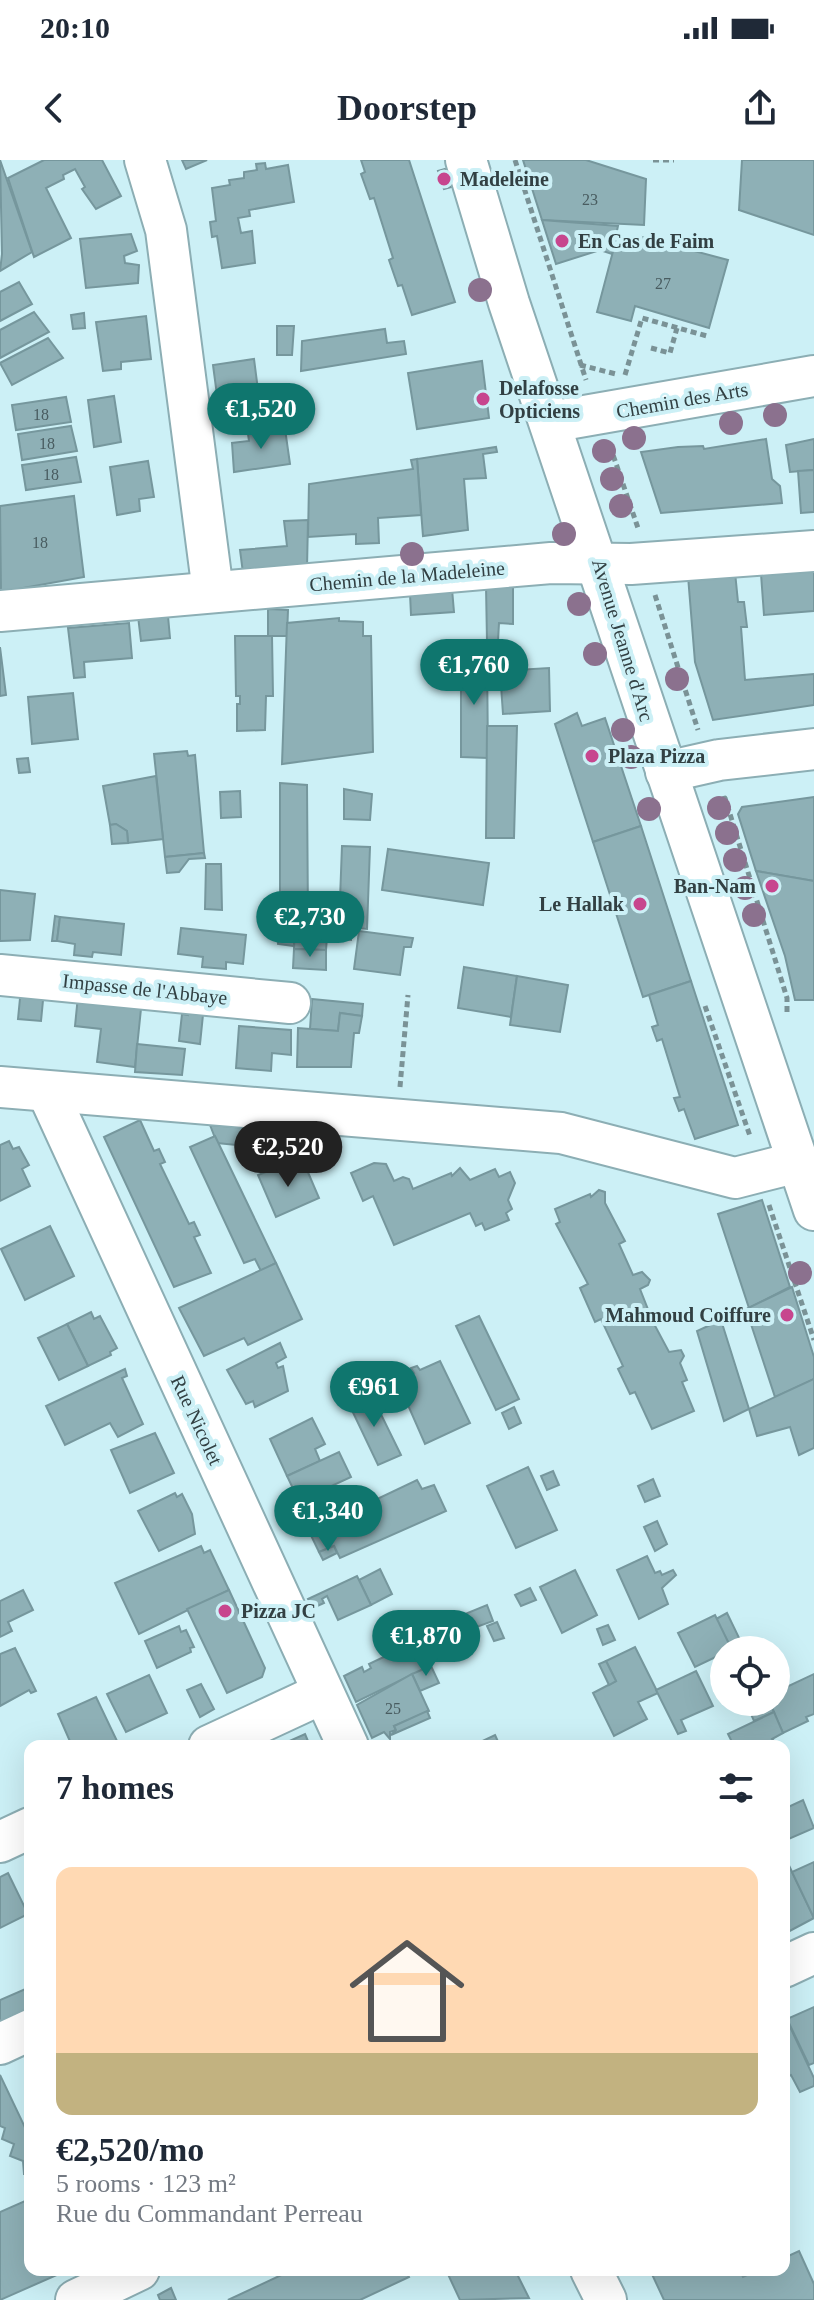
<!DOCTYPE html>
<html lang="en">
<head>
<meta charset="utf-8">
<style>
	body { margin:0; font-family:Georgia,serif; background:#f2f2f3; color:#1f2937; height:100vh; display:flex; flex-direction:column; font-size:30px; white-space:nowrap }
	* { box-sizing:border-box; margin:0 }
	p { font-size:26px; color:#747a83 }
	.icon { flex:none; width:44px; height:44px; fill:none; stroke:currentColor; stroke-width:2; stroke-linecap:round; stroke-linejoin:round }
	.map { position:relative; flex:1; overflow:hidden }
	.details { position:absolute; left:24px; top:1580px; width:766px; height:536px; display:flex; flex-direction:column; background:#fff; border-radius:16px; box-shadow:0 8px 32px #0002 }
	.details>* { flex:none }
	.tools { position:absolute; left:710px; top:1476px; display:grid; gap:16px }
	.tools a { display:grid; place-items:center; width:80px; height:80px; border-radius:50%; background:#fff; box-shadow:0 8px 32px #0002; font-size:40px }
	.price { position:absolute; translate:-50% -68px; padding:0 18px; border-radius:28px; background:#0f766e; color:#fff; font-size:26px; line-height:52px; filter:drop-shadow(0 2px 4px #0008) }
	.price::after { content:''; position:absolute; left:50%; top:48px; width:24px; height:18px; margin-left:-12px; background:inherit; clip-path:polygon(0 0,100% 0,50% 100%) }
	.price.selected { background:#222; color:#fff }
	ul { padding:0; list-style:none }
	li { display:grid; align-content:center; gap:16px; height:424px; padding:0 32px }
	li+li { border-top:2px solid #e0e1e3 }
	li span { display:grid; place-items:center; height:248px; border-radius:16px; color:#555 }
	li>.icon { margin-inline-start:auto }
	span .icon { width:144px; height:144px; fill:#fffc; stroke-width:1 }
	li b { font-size:34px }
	h2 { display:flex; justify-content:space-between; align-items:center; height:96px; padding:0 32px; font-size:34px }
	.status { display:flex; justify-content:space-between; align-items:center; height:56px; padding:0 40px; background:#fff; direction:ltr }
	.status svg { height:22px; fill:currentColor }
	header { display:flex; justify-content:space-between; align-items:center; height:104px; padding:0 32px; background:#fff; font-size:36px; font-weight:700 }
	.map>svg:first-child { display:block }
	.building { fill:#8eb0b6; stroke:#76979d; stroke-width:2 }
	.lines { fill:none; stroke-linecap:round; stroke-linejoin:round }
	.minor-casing { stroke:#8caeb4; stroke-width:44 }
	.path { stroke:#7a9296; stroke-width:5; stroke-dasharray:6 4; stroke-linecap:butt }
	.minor { stroke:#fff; stroke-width:40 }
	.tree { fill:#8b718e }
	.poi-dot { fill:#c7468e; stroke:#ccf0f6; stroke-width:3 }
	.labels { text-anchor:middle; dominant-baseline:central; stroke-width:8; stroke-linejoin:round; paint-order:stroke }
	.number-label { font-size:16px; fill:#495c60 }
	.poi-label { font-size:20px; font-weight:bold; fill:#324043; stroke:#ccf0f6; text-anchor:start }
	.street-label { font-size:20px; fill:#324043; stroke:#ccf0f6 }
</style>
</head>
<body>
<div class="status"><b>20:10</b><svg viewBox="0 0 49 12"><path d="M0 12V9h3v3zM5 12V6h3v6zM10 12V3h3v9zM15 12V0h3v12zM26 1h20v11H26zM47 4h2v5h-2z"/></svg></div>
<header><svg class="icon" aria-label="back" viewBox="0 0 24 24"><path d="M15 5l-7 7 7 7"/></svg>Doorstep<svg class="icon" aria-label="share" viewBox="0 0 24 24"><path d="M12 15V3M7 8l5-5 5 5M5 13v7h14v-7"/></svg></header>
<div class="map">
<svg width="814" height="2140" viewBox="0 0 814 2140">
	<rect width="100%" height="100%" fill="#ccf0f6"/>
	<!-- building -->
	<g class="building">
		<polygon points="0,0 32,92 0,111 2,94"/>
		<polygon points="44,0 102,0 121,36 96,49 82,29 85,27 75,9 63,15 64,19 46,28 71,78 34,97 8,18"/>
		<polygon points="182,0 207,0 186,9"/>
		<polygon points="361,0 409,0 455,142 412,155 402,125 398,126 389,100 393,98 374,38 370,39 361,14 365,12"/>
		<polygon points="523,0 586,0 646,19 644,65 542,60"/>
		<polygon points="742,0 814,0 814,75 739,50"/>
		<polygon points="265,3 266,9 288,5 294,42 249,50 250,56 238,58 241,73 252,71 255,103 222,108 217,76 212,77 210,62 216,61 212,28 230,25 229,20 244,18 244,12 257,10 256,4"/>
		<polygon points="445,9 451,27 444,29 438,11"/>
		<polygon points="542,60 618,66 612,94 600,90 556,104"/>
		<polygon points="131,74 137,91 124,96 125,103 139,105 138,123 86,128 80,79"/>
		<polygon points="638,76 728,100 709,168 635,146 631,161 597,152 616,80 635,85"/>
		<polygon points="19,122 32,144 0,161 0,132"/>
		<polygon points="34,152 49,172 0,198 0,170"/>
		<polygon points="84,153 85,168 73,169 71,155"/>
		<polygon points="146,156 151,199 121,202 121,209 103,211 96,162"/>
		<polygon points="277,166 294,166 292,195 277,195"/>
		<polygon points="385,169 387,183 404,181 406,194 301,211 302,181"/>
		<polygon points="48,178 63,198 12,225 0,203"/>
		<polygon points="254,199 259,238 218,243 213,205"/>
		<polygon points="482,201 489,258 417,269 408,213"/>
		<polygon points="114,236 121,282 94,287 88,240"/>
		<polygon points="66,237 71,262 16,270 12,245"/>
		<polygon points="284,246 300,246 299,262 284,262"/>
		<polygon points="71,266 77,291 22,300 18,274"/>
		<polygon points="285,269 290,304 234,312 232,283 249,281 248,274"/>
		<polygon points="766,279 772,319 780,326 782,343 661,353 641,292 678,287 703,286 704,289"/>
		<polygon points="814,279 814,310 790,312 786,285"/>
		<polygon points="496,287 497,292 483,294 486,318 464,319 468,370 423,376 417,299"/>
		<polygon points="76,297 81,322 26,330 22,305"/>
		<polygon points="417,299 421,355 378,358 379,383 356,384 356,374 308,377 309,324 413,309 411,300"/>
		<polygon points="148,301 154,337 139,339 140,351 117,355 110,307"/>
		<polygon points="814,310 814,352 801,353 798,311"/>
		<polygon points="74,336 84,417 1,432 0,346"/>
		<polygon points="308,360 307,408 243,413 240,390 287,386 284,361"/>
		<polygon points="814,410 814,451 764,455 761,414"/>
		<polygon points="735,412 738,442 744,442 747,467 741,467 745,520 814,514 814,545 713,560 695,502 688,416"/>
		<polygon points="513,425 513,464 499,463 498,481 487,481 486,426"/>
		<polygon points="452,429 454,452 411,455 410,434"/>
		<polygon points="167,445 170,478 141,481 137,448"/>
		<polygon points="268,449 288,450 287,476 268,476"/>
		<polygon points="339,458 339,461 363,462 363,476 371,476 373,592 282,604 287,463"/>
		<polygon points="129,463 132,498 84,502 85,517 74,518 68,468"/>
		<polygon points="235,476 272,476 273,536 266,536 265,570 237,571 237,544 240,544 240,536 236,536"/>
		<polygon points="0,487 6,535 0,536"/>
		<polygon points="461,495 487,495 488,598 461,597"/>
		<polygon points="549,508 550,551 503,554 500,511"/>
		<polygon points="73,533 78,579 32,584 28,537"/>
		<polygon points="577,553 582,566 605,558 641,666 593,682 555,564"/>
		<polygon points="487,566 517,566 514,678 486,678"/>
		<polygon points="187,591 188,596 195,595 204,693 165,697 154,594"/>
		<polygon points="28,598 30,612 19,613 17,599"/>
		<polygon points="156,616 163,679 128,683 127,671 116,664 110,665 103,626"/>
		<polygon points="280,623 307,625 308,762 280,758"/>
		<polygon points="344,629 372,634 370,660 344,659"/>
		<polygon points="240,631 241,657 221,658 220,632"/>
		<polygon points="814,637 814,721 756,711 738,654 742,647"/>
		<polygon points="116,664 127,671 128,683 112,684 110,665"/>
		<polygon points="641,666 691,821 643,837 593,682"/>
		<polygon points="342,686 370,687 367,769 339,766"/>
		<polygon points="388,689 489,703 483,745 382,730"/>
		<polygon points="204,693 205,698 189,699 179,712 167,713 165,697"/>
		<polygon points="206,704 221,704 222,750 205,749"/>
		<polygon points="756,711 814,721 814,840 795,840 785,796"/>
		<polygon points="0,730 35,734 30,780 0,781"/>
		<polygon points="55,756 60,757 57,781 52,781"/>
		<polygon points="60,757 124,764 121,795 93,792 92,797 74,795 75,784 57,781"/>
		<polygon points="280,758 295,760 294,786 278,784"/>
		<polygon points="295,760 328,764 326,790 294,789"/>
		<polygon points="332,765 352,767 351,780 331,778"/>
		<polygon points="181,768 246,775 243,804 226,802 226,809 202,807 203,797 178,794"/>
		<polygon points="359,771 413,778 411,787 404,787 400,815 354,809"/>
		<polygon points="294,789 326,790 326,810 293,808"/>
		<polygon points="464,807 517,816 511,857 458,848"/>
		<polygon points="517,816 568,825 560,872 510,865"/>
		<polygon points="691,821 738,965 695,979 684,949 679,951 674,938 680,937 662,879 657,881 652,867 658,865 649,835"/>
		<polygon points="21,828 44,830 41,861 18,859"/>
		<polygon points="78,836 142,839 135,907 97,902 101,869 75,866"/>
		<polygon points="312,839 363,844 362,856 340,853 338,871 310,869"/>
		<polygon points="190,843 204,845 200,884 179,881 182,854 188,855"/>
		<polygon points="340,853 362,856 359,873 354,873 351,907 297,907 298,868 338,871"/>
		<polygon points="239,866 291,870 291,895 272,893 271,911 236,908"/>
		<polygon points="137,884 185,889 182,915 135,912"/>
		<polygon points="140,960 154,991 159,989 165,1002 160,1004 189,1064 194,1062 200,1075 194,1077 211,1113 174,1127 104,977"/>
		<polygon points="210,965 247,968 246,986 217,983"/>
		<polygon points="215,976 276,1103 261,1111 255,1099 244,1103 190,987"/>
		<polygon points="9,981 13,989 19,987 29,1005 22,1009 30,1026 0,1041 0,985"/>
		<polygon points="304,1003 319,1038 276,1057 258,1015 281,1006 284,1012"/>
		<polygon points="374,1003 386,1004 394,1021 403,1017 409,1019 413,1029 451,1013 452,1016 460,1008 470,1020 495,1009 499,1017 510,1012 515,1023 508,1040 512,1049 506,1053 509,1060 485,1070 482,1063 476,1066 470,1053 394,1085 373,1036 363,1041 351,1013"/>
		<polygon points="599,1030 605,1032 605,1043 625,1081 619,1084 633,1115 642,1112 650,1120 648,1125 640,1129 653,1162 669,1192 681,1190 684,1196 680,1203 687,1220 682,1222 694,1251 652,1269 635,1232 630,1234 618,1209 623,1206 601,1159 595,1162 580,1128 588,1124 556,1064 560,1062 555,1049 590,1034 591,1037"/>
		<polygon points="762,1040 790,1127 749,1148 718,1054"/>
		<polygon points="50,1066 74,1116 25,1140 1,1089"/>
		<polygon points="276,1103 302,1159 248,1185 244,1178 204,1196 179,1148"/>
		<polygon points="792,1127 814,1197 814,1219 775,1237 746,1149"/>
		<polygon points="91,1152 94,1159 100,1156 117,1188 110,1192 111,1195 88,1206 67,1164"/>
		<polygon points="479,1156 519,1239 496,1250 456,1166"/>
		<polygon points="721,1160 749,1249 724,1261 697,1171"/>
		<polygon points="67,1164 88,1206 59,1220 38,1178"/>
		<polygon points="280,1183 286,1197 276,1203 278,1208 283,1206 288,1231 255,1247 253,1241 246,1244 227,1210"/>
		<polygon points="440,1201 470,1263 425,1284 397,1220 414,1213 411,1208 417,1206 420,1210"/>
		<polygon points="125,1209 127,1216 122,1218 143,1264 118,1277 110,1263 65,1285 46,1246"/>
		<polygon points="814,1219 814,1288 799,1295 790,1267 757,1276 749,1249"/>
		<polygon points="370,1232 401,1295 378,1305 348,1242"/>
		<polygon points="514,1247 521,1263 509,1269 502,1253"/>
		<polygon points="312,1258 325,1284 315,1289 320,1301 287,1316 270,1279"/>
		<polygon points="155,1273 174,1313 130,1333 111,1290"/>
		<polygon points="339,1292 351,1317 299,1341 287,1316"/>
		<polygon points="528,1307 557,1370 516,1388 487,1326"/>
		<polygon points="553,1311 559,1325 547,1330 541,1316"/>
		<polygon points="653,1319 660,1336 645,1342 638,1326"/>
		<polygon points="417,1320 422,1329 434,1325 446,1351 340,1398 334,1386 319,1392 304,1361 320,1354 323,1363 349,1351 354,1360 378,1350 373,1341"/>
		<polygon points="175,1333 177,1337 182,1334 192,1354 195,1374 159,1391 138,1351"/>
		<polygon points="657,1361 667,1384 655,1391 644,1367"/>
		<polygon points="201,1386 204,1393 210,1390 229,1430 139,1474 115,1423"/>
		<polygon points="334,1386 337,1393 323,1400 319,1392"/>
		<polygon points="647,1396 655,1413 660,1411 662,1415 673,1410 676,1415 662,1428 668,1444 639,1459 617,1410"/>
		<polygon points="380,1409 392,1434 371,1445 359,1420"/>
		<polygon points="575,1410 597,1455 562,1473 540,1427"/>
		<polygon points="357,1416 371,1445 338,1460 327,1436 322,1439 324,1443 313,1448 308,1439"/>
		<polygon points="530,1428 536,1440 521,1446 515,1435"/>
		<polygon points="23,1430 33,1450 8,1462 12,1471 0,1477 0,1441"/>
		<polygon points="229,1430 265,1508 262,1517 227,1533 187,1449"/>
		<polygon points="487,1445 493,1461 471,1469 465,1454"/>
		<polygon points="727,1453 742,1484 732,1490 716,1459"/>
		<polygon points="715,1455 732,1490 724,1490 724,1493 695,1507 678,1473"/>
		<polygon points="497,1462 504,1478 494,1481 487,1466"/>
		<polygon points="608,1465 615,1480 603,1485 597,1469"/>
		<polygon points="179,1466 181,1472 186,1470 194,1487 190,1488 191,1492 157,1508 145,1481"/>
		<polygon points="417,1481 428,1507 356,1542 344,1516 362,1507 364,1512 371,1508 369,1504"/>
		<polygon points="635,1487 658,1533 638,1542 647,1559 614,1576 593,1533 616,1521 606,1501"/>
		<polygon points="15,1488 36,1531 31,1533 29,1530 0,1546 0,1494"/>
		<polygon points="606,1501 616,1521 609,1525 599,1504"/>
		<polygon points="431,1506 439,1523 420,1531 412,1514"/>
		<polygon points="696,1511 713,1546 681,1560 686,1571 678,1574 656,1530"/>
		<polygon points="412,1514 429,1551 394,1566 396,1570 390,1572 390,1579 384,1572 372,1578 357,1545"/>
		<polygon points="814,1514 814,1554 806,1557 808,1561 783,1573 769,1542 776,1542 776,1532"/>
		<polygon points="149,1515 167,1553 126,1572 107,1534"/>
		<polygon points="201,1524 214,1549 200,1557 187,1530"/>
		<polygon points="96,1537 117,1581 106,1586 72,1586 58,1554"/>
		<polygon points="769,1542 774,1552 754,1561 746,1543"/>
		<polygon points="427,1551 430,1558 391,1575 396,1570 394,1566"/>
		<polygon points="774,1552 783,1573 772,1579 776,1583 734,1586 728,1574"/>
		<polygon points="305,1574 310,1586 280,1586 283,1584"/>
		<polygon points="495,1575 500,1586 472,1586"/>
		<polygon points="803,1640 814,1668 784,1681 784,1649"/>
		<polygon points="784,1695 814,1758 784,1774"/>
		<polygon points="814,1702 814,1758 792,1712"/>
		<polygon points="8,1713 28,1754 0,1768 0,1717"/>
		<polygon points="30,1827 30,1857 0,1871 0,1840"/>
		<polygon points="814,1847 814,1903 809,1905 787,1859"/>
		<polygon points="784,1854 814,1918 814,1926 800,1932 791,1915 784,1918"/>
		<polygon points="0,1915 30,1978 30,2014 24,2014 23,2001 10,1996 14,1984 2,1979 5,1968 0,1966"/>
		<polygon points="25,2041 30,2052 30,2110 57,2110 59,2114 0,2140 0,2052"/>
		<polygon points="799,2091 814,2124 814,2140 664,2140 650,2110 740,2110 743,2117 758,2110 784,2110 784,2098"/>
		<polygon points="292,2110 405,2110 409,2117 360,2140 228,2140"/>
		<polygon points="446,2110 515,2110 529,2138 460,2140"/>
		<polygon points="171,2128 176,2140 160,2140 158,2135"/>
	</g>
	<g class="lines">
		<!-- minor casing -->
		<g class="minor-casing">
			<g id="minor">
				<polyline points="145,0 166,70 213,432"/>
				<polyline points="466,0 509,143 814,1050"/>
				<polyline points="550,262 814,216"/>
				<polyline points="0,451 551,403 631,404 814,391"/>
				<polyline points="666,612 719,600 814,589"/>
				<polyline points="0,815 290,843"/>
				<polyline points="0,927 561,973 735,1018 798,1002"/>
				<polyline points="48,933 348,1586"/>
				<polyline points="209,1586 323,1533"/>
				<polyline points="0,1682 30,1668"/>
				<polyline points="784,1807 814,1793"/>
				<polyline points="0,1884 30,1870"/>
				<polyline points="591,2110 606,2140"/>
				<polyline points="76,2140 139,2110"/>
			</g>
		</g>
		<!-- path -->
		<g class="path">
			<polyline points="515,0 586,220"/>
			<polyline points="653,0 674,0"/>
			<polyline points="651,188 670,193 677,168"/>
			<polyline points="580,205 616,214"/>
			<polyline points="625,215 642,158 707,176"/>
			<polyline points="610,286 639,371"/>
			<polyline points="655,435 698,570"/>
			<polyline points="713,642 725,638 787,838 787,854"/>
			<polyline points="705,846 750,976"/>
			<polyline points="400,927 408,835"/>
			<polyline points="769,1045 814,1180"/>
		</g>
		<!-- minor -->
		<use href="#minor" class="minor"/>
	</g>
	<!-- trees -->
	<g class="tree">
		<circle cx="480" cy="130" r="12"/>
		<circle cx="775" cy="255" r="12"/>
		<circle cx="731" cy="263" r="12"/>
		<circle cx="634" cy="278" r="12"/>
		<circle cx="604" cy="291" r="12"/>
		<circle cx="612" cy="319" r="12"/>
		<circle cx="621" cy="346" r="12"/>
		<circle cx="564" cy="374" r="12"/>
		<circle cx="412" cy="394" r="12"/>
		<circle cx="579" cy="444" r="12"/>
		<circle cx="595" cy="494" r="12"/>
		<circle cx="677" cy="519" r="12"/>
		<circle cx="623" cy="570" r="12"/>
		<circle cx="631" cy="597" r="12"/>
		<circle cx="719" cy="648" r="12"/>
		<circle cx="649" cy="649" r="12"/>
		<circle cx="727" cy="673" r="12"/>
		<circle cx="735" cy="700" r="12"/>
		<circle cx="745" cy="728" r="12"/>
		<circle cx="754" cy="755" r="12"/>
		<circle cx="800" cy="1113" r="12"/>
	</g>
	<!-- markers -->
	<g class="poi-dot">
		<circle cx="444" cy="19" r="8"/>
		<circle cx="562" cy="81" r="8"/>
		<circle cx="483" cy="239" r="8"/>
		<circle cx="592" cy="596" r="8"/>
		<circle cx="772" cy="726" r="8"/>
		<circle cx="640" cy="744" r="8"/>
		<circle cx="787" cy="1155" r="8"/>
		<circle cx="225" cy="1451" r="8"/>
	</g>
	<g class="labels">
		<!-- number labels -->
		<g class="number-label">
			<text x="590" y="39">23</text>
			<text x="663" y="123">27</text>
			<text x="41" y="254">18</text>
			<text x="47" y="283">18</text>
			<text x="51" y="314">18</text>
			<text x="40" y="382">18</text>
			<text x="393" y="1548">25</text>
		</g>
		<!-- poi labels -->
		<g class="poi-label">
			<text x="460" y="19">Madeleine</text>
			<text x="578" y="81">En Cas de Faim</text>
			<text x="499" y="228">Delafosse<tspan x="499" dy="23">Opticiens</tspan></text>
			<text x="608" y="596">Plaza Pizza</text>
			<text x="756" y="726" text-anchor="end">Ban-Nam</text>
			<text x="624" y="744" text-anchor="end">Le Hallak</text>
			<text x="771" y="1155" text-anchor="end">Mahmoud Coiffure</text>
			<text x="241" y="1451">Pizza JC</text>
		</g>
		<!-- street labels -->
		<g class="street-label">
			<text transform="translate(682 240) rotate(-10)">Chemin des Arts</text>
			<text transform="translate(407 416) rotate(-5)">Chemin de la Madeleine</text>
			<text transform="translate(623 480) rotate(73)">Avenue Jeanne d'Arc</text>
			<text transform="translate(145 829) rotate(6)">Impasse de l'Abbaye</text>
			<text transform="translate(197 1260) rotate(65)">Rue Nicolet</text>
		</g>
	</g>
</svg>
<div class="tools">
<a><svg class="icon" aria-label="locate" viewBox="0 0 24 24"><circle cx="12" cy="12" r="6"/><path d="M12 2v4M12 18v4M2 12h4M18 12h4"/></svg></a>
</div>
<b class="price" style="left:261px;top:291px">€1,520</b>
<b class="price" style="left:474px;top:547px">€1,760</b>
<b class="price" style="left:310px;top:799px">€2,730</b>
<b class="price selected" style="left:288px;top:1029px">€2,520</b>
<b class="price" style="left:374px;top:1269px">€961</b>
<b class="price" style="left:328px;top:1393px">€1,340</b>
<b class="price" style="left:426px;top:1518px">€1,870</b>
<section class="details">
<h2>7 homes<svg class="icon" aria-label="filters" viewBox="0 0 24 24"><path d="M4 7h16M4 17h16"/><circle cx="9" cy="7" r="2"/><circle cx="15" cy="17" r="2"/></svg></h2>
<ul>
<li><span style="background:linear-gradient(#ffd9b3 75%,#c2b280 0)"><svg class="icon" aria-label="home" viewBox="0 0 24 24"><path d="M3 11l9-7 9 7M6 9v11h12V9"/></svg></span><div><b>€2,520/mo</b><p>5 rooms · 123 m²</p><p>Rue du Commandant Perreau</p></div></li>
</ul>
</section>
</div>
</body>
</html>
